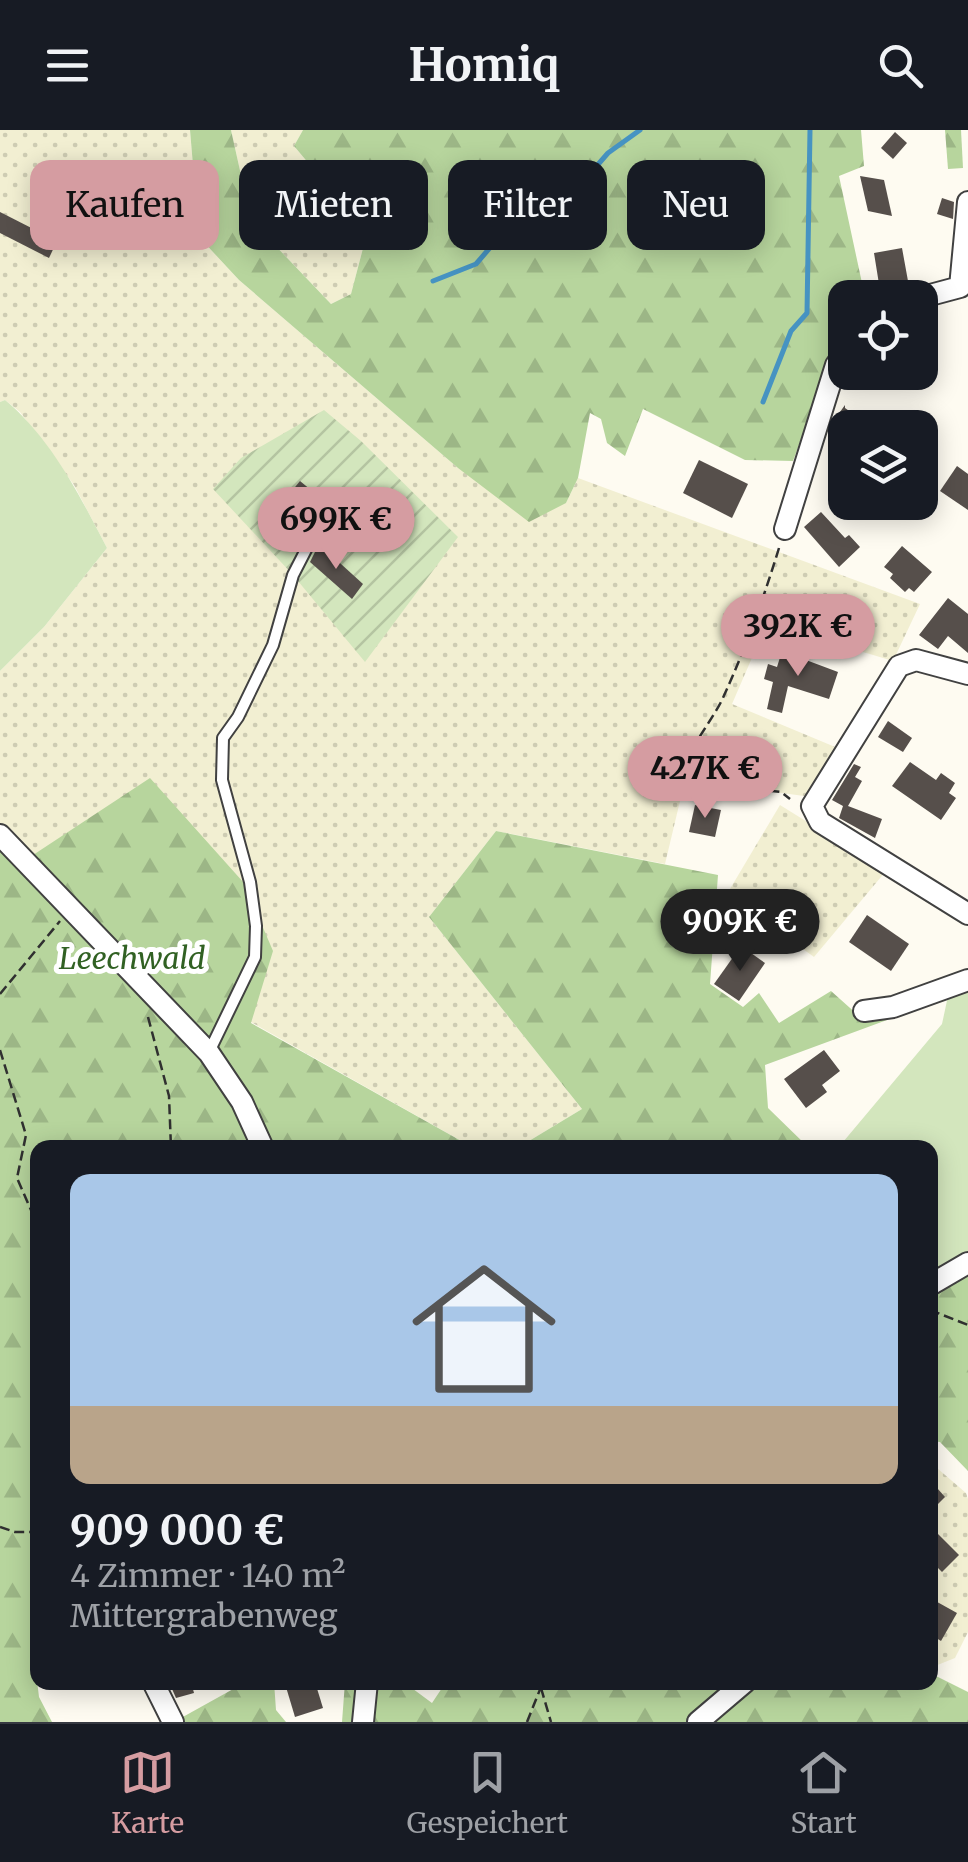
<!DOCTYPE html>
<html lang="de">
<head>
<meta charset="utf-8">
<style>
	body { margin:0; font-family:Merriweather,serif; background:#20242c; color:#f1f3f6; height:100vh; display:flex; flex-direction:column; font-size:38px; white-space:nowrap }
	* { box-sizing:border-box; margin:0 }
	p { font-size:32px; color:#9ea1a6 }
	.icon { flex:none; width:55px; height:55px; fill:none; stroke:currentColor; stroke-width:2; stroke-linecap:round; stroke-linejoin:round }
	.map { position:relative; flex:1; overflow:hidden }
	.panel { position:absolute; left:30px; top:1010px; width:908px; height:550px; display:flex; flex-direction:column; background:#171b24; border-radius:20px; box-shadow:0 5px 25px #0003 }
	.panel>* { flex:none }
	.hud { position:absolute; left:30px; top:30px; width:910px; height:90px; display:flex; gap:20px }
	.controls { position:absolute; left:828px; top:150px; display:grid; gap:20px }
	.controls a { display:grid; place-items:center; width:110px; height:110px; border-radius:20px; background:#171b24; box-shadow:0 5px 25px #0003; font-size:50px }
	.price { position:absolute; translate:-50% -85px; padding:0 22px; border-radius:35px; background:#d59ca1; color:#111; font-size:32px; line-height:65px; filter:drop-shadow(0 2px 5px #0008) }
	.price::after { content:''; position:absolute; left:50%; top:60px; width:30px; height:22px; margin-left:-15px; background:inherit; clip-path:polygon(0 0,100% 0,50% 100%) }
	.price.selected { background:#222; color:#fff }
	ul { padding:0; list-style:none }
	li { display:grid; align-content:center; gap:20px; height:530px; padding:0 40px }
	li+li { border-top:2px solid #363941 }
	li span { display:grid; place-items:center; height:310px; border-radius:20px; color:#555 }
	li>.icon { margin-inline-start:auto }
	span .icon { width:180px; height:180px; fill:#fffc; stroke-width:1 }
	li b { font-size:42px }
	.tag { padding:0 35px; border-radius:20px; background:#171b24; box-shadow:0 5px 25px #0003; font-size:35px; line-height:90px }
	.tag.selected { background:#d59ca1; color:#111 }
	header { display:flex; justify-content:space-between; align-items:center; height:130px; padding:0 40px; background:#171b24; font-size:45px; font-weight:700 }
	.menu { display:flex; justify-content:space-around; align-items:center; height:140px; border-top:2px solid #363941; background:#171b24; font-size:28px; color:#9ea1a6 }
	.menu a { display:grid; justify-items:center; gap:5px }
	.menu .selected { color:#d59ca1 }
	.map>svg:first-child { display:block }
	.farmland { fill:url(#farmland-dots) }
	.grass { fill:#d3e6bd }
	.forest { fill:url(#forest-firs) }
	.garden { fill:url(#garden-furrows) }
	.lines { fill:none; stroke-linecap:round; stroke-linejoin:round }
	.stream { stroke:#4693c2; stroke-width:5 }
	.building { fill:#564f4b }
	.lane-casing { stroke:#414141; stroke-width:14 }
	.street-casing { stroke:#414141; stroke-width:24 }
	.path { stroke:#303030; stroke-width:2.5; stroke-dasharray:10 5; stroke-linecap:butt }
	.lane { stroke:#fff; stroke-width:10 }
	.street { stroke:#fff; stroke-width:20 }
	.labels { text-anchor:middle; dominant-baseline:central; stroke-width:10; stroke-linejoin:round; paint-order:stroke }
	.park-label { font-size:30px; font-style:italic; fill:#316123; stroke:#fff }
</style>
</head>
<body>
<header><svg class="icon" aria-label="menu" viewBox="0 0 24 24"><path d="M4 6h16M4 12h16M4 18h16"/></svg>Homiq<svg class="icon" aria-label="search" viewBox="0 0 24 24"><circle cx="10" cy="10" r="6"/><path d="M15 15l6 6"/></svg></header>
<div class="map">
<svg width="968" height="1592" viewBox="0 0 968 1592">
	<defs>
		<pattern id="farmland-dots" width="8" height="8" patternUnits="userSpaceOnUse" patternTransform="scale(2.5)"><rect width="8" height="8" fill="#f2efd2"/><path d="M2 2h.1M6 6h.1" fill="none" stroke="#ceccb3" stroke-width="1.8" stroke-linecap="round"/></pattern>
		<pattern id="forest-firs" width="22" height="20" patternUnits="userSpaceOnUse" patternTransform="scale(2.5)"><rect width="22" height="20" fill="#b7d59d"/><path d="M5 1l3.5 6h-7zM16 11l3.5 6h-7z" fill="#9cb686"/></pattern>
		<pattern id="garden-furrows" width="10" height="10" patternUnits="userSpaceOnUse" patternTransform="scale(2.5)"><rect width="10" height="10" fill="#d3e6bd"/><path d="M-1 1l2-2M0 10L10 0M9 11l2-2" fill="none" stroke="#b4c4a1"/></pattern>
	</defs>
	<rect width="100%" height="100%" fill="#fefbf1"/>
	<!-- farmland -->
	<g class="farmland">
		<polygon points="0,0 190,0 199,107 239,150 458,338 566,373 578,348 920,474 893,531 767,493 732,574 840,619 817,662 804,666 685,650 665,734 496,701 429,787 582,979 519,1017 472,1017 251,892 29,727 0,699 0,541 44,497 107,418 74,355 20,282 5,270 0,272"/>
		<polygon points="231,0 303,0 294,16 367,103 351,164 331,174 251,90"/>
		<polygon points="780,675 886,741 814,827 727,764"/>
		<polygon points="930,1332 966,1363 968,1369 968,1502 955,1528 930,1538"/>
	</g>
	<!-- grass -->
	<g class="grass">
		<path d="M 5,270 C 51,308 80,366 107,418 L 44,497 L 0,541 L 0,272 Z"/>
		<polygon points="968,859 968,1142 930,1160 930,1018 838,1018 942,894 948,866"/>
	</g>
	<!-- forest -->
	<g class="forest">
		<polygon points="190,0 231,0 251,90 331,174 351,164 367,103 294,16 303,0 861,0 864,36 839,46 865,167 845,168 845,210 831,228 793,331 745,330 643,279 625,326 607,313 601,289 590,283 578,348 566,373 529,392 458,338 239,150 199,107"/>
		<polygon points="945,0 961,0 963,38 948,39"/>
		<polygon points="150,648 244,753 273,821 251,893 472,1017 38,1018 35,1534 39,1567 52,1592 0,1592 0,699 30,727"/>
		<polygon points="496,701 718,745 710,854 743,877 759,863 779,893 831,861 859,886 887,880 887,890 765,935 768,978 808,1017 519,1017 582,979 429,787"/>
		<polygon points="968,1142 968,1341 940,1312 930,1311 930,1172 934,1161"/>
		<polygon points="930,1543 968,1562 968,1592 342,1592 345,1552 405,1553 432,1573 446,1552 930,1552"/>
		<polygon points="274,1552 276,1580 286,1592 182,1592 181,1588 244,1553"/>
	</g>
	<!-- garden -->
	<polygon class="garden" points="324,280 361,311 458,407 365,532 293,445 213,359 241,328"/>
	<g class="lines">
		<!-- stream -->
		<g class="stream">
			<polyline points="433,151 476,134 506,99 570,60 588,46 608,23 640,0"/>
			<polyline points="763,272 791,201 807,183 810,0"/>
		</g>
	</g>
	<!-- building -->
	<g class="building">
		<polygon points="895,2 907,13 893,29 881,18"/>
		<polygon points="860,46 884,50 892,86 868,81"/>
		<polygon points="942,68 954,72 953,89 937,84"/>
		<polygon points="0,82 57,111 49,128 0,103"/>
		<polygon points="902,118 908,151 891,154 894,168 872,168 870,155 879,154 874,123"/>
		<polygon points="845,275 845,278 873,298 845,298 845,317 828,305 832,293"/>
		<polygon points="699,330 748,354 732,388 683,363"/>
		<polygon points="957,336 968,344 968,380 940,361"/>
		<polygon points="300,351 317,365 292,392 306,401 297,419 266,392"/>
		<polygon points="821,382 845,408 849,405 860,417 839,437 804,397"/>
		<polygon points="319,414 363,454 352,469 310,432"/>
		<polygon points="902,416 932,442 914,462 909,458 905,462 890,448 893,444 884,437"/>
		<polygon points="948,468 968,484 968,523 948,506 938,519 919,505"/>
		<polygon points="782,521 838,542 829,569 788,556 782,583 767,579 773,552 764,549 768,534 777,537"/>
		<polygon points="888,591 912,608 903,622 878,607"/>
		<polygon points="910,632 936,650 941,643 955,653 949,663 956,668 941,690 892,656"/>
		<polygon points="854,634 861,637 855,647 862,651 848,676 882,689 875,708 839,688 843,676 832,670"/>
		<polygon points="695,675 721,680 715,707 689,702"/>
		<polygon points="867,785 909,814 891,841 849,812"/>
		<polygon points="741,816 765,833 739,871 714,854"/>
		<polygon points="824,920 840,941 822,955 827,962 806,978 784,949"/>
		<polygon points="930,1350 945,1367 930,1382"/>
		<polygon points="930,1396 959,1425 942,1442 930,1430"/>
		<polygon points="930,1468 957,1483 941,1511 930,1504"/>
		<polygon points="169,1552 191,1552 194,1563 176,1568"/>
		<polygon points="299,1552 315,1552 323,1578 295,1587 286,1557"/>
	</g>
	<g class="lines">
		<!-- lane casing -->
		<g class="lane-casing">
			<polyline id="lane" points="209,922 255,827 256,796 250,752 222,650 223,608 238,587 273,515 293,445 312,408"/>
		</g>
		<!-- street casing -->
		<g class="street-casing">
			<g id="street">
				<polyline points="919,168 960,157 968,72"/>
				<polyline points="785,399 836,235 845,222"/>
				<polyline points="968,544 916,530 899,536 812,676 820,692 968,784"/>
				<polyline points="0,705 209,923 242,972 263,1018"/>
				<polyline points="864,881 893,877 968,850"/>
				<polyline points="930,1155 968,1133"/>
				<polyline points="153,1552 173,1592"/>
				<polyline points="363,1592 367,1552"/>
				<polyline points="698,1592 745,1552"/>
			</g>
		</g>
		<!-- path -->
		<g class="path">
			<path d="M 779,418 C 763,470 745,520 722,570 C 709,596 684,623 680,652 L 781,662 L 790,669"/>
			<polyline points="0,864 60,791"/>
			<polyline points="148,887 169,966 171,1018"/>
			<polyline points="0,920 26,1005 17,1048 38,1096"/>
			<polyline points="930,1180 968,1195"/>
			<polyline points="0,1397 15,1402 38,1402"/>
			<polyline points="541,1558 551,1592"/>
			<polyline points="527,1592 543,1552"/>
		</g>
		<!-- lane -->
		<use href="#lane" class="lane"/>
		<!-- street -->
		<use href="#street" class="street"/>
	</g>
	<g class="labels">
		<!-- park labels -->
		<g class="park-label">
			<text x="132" y="828">Leechwald</text>
		</g>
	</g>
</svg>
<div class="controls">
<a><svg class="icon" aria-label="locate" viewBox="0 0 24 24"><circle cx="12" cy="12" r="6"/><path d="M12 2v4M12 18v4M2 12h4M18 12h4"/></svg></a>
<a><svg class="icon" aria-label="layers" viewBox="0 0 24 24"><path d="M12 4l9 5-9 5-9-5zM3 14l9 5 9-5"/></svg></a>
</div>
<b class="price" style="left:336px;top:442px">699K €</b>
<b class="price" style="left:798px;top:549px">392K €</b>
<b class="price" style="left:705px;top:691px">427K €</b>
<b class="price selected" style="left:740px;top:844px">909K €</b>
<div class="hud">
<a class="tag selected">Kaufen</a>
<a class="tag">Mieten</a>
<a class="tag">Filter</a>
<a class="tag">Neu</a>
</div>
<section class="panel">
<ul>
<li><span style="background:linear-gradient(#a9c7e8 75%,#b9a48a 0)"><svg class="icon" aria-label="home" viewBox="0 0 24 24"><path d="M3 11l9-7 9 7M6 9v11h12V9"/></svg></span><div><b>909 000 €</b><p>4 Zimmer · 140 m²</p><p>Mittergrabenweg</p></div></li>
</ul>
</section>
</div>
<nav class="menu">
<a class="selected"><svg class="icon" aria-label="map" viewBox="0 0 24 24"><path d="M3 6l6-2 6 2 6-2v14l-6 2-6-2-6 2zM9 4v14M15 6v14"/></svg>Karte</a>
<a><svg class="icon" aria-label="saved" viewBox="0 0 24 24"><path d="M7 4h10v16l-5-4-5 4z"/></svg>Gespeichert</a>
<a><svg class="icon" aria-label="home" viewBox="0 0 24 24"><path d="M3 11l9-7 9 7M6 9v11h12V9"/></svg>Start</a>
</nav>
</body>
</html>
